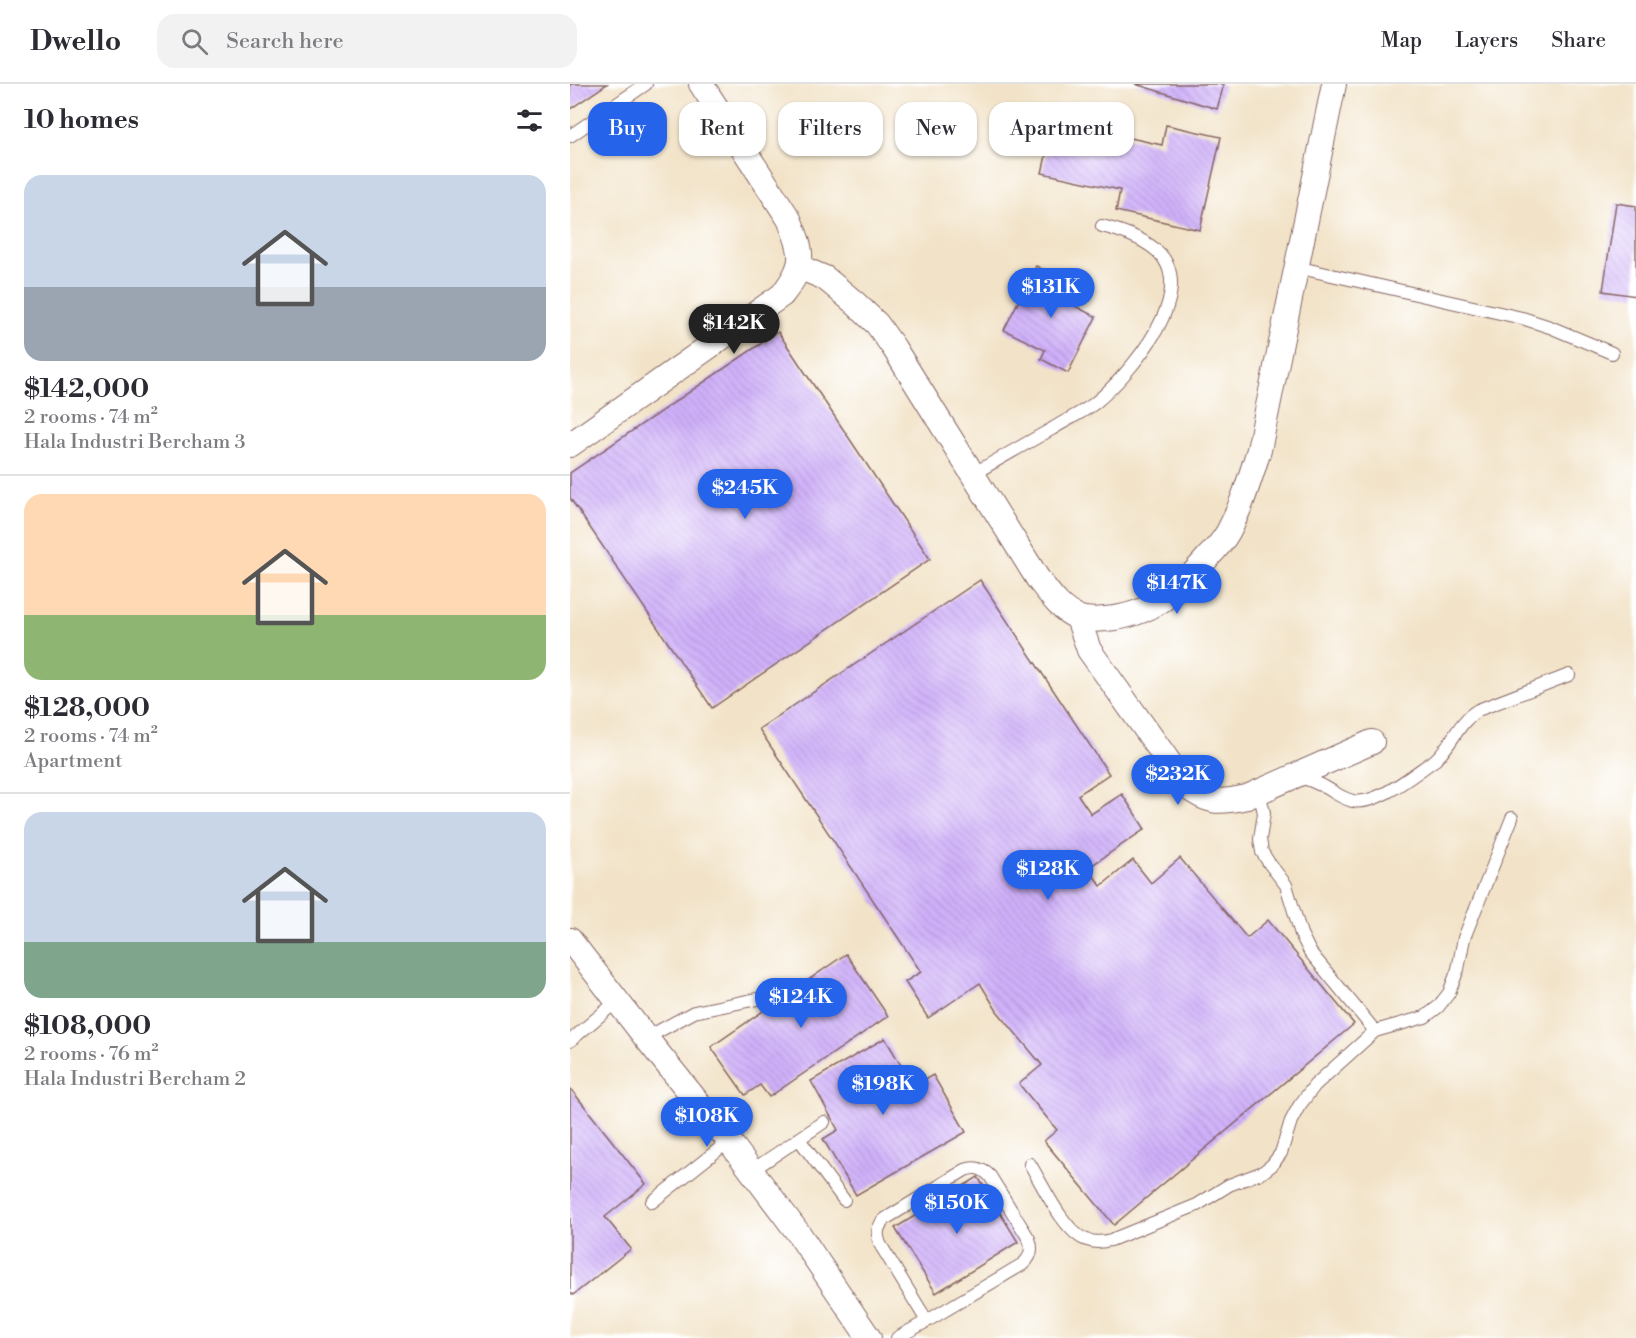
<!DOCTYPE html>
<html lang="en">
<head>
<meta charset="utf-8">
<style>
	body { margin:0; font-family:"Libre Bodoni",serif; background:#f2f2f3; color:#2b2b33; height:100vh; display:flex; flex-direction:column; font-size:22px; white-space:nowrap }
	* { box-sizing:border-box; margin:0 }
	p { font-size:20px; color:#7c7c81 }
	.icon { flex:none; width:33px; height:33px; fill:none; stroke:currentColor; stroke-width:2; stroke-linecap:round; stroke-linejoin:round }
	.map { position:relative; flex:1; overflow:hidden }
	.side { display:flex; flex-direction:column; background:#fff; width:570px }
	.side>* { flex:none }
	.top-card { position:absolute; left:18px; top:18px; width:570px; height:54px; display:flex; gap:12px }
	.price { position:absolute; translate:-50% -51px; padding:0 14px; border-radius:21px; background:#2563eb; color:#fff; font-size:20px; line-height:39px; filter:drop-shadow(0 2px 3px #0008) }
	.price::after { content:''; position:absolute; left:50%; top:36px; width:18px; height:14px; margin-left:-9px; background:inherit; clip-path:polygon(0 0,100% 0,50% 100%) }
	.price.current { background:#222; color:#fff }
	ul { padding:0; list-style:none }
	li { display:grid; align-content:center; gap:12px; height:318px; padding:0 24px }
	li+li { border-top:2px solid #e1e1e2 }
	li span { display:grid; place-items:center; height:186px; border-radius:18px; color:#555 }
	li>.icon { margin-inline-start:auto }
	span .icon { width:108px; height:108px; fill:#fffc; stroke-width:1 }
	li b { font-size:26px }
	h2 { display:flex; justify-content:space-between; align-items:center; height:72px; padding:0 24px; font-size:26px }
	.tag { padding:0 21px; border-radius:18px; background:#fff; box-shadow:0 2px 4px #0004; font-size:21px; line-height:54px }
	.tag.current { background:#2563eb; color:#fff }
	header { display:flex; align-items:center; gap:36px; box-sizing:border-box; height:84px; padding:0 30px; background:#fff; border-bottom:2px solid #e1e1e2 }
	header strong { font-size:28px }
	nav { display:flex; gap:33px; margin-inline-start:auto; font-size:21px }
	.search { width:420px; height:54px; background:#f2f2f3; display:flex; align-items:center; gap:15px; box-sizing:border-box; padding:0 21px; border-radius:18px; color:#7c7c81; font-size:22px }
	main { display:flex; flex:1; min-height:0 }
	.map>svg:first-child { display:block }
	.building { fill:url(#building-back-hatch) }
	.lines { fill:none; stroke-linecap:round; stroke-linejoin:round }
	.lane-casing { stroke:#856462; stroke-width:14 }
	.street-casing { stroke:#856462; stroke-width:26 }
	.lane { stroke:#fff; stroke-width:12 }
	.street { stroke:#fff; stroke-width:24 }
</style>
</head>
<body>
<header>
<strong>Dwello</strong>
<div class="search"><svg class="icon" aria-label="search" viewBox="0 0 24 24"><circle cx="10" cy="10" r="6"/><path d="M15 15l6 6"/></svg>Search here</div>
<nav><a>Map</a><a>Layers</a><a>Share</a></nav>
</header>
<main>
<section class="side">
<h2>10 homes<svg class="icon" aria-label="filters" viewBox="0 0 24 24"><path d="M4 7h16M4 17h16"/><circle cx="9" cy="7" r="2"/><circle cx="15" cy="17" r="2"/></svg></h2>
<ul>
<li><span style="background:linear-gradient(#c9d6e8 60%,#9aa5b1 0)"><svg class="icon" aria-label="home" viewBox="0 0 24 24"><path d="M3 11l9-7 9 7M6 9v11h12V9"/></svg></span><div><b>$142,000</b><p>2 rooms · 74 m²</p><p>Hala Industri Bercham 3</p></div></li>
<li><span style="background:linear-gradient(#ffd9b3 65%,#8fb573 0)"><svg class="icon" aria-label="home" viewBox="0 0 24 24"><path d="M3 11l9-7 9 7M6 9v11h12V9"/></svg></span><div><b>$128,000</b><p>2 rooms · 74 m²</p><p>Apartment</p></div></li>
<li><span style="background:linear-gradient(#c9d6e8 70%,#7fa58c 0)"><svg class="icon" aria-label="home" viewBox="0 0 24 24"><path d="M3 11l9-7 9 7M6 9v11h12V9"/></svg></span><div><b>$108,000</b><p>2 rooms · 76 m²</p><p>Hala Industri Bercham 2</p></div></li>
</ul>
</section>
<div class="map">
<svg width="1066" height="1254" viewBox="0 0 1066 1254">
	<defs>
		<pattern id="building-back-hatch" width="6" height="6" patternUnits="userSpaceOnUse" patternTransform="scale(1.5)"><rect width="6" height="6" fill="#cfb0fa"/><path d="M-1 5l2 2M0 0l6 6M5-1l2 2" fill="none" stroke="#b397d6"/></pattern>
	</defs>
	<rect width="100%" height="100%" fill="#fff"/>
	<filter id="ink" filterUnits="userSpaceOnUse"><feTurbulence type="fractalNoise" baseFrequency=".0167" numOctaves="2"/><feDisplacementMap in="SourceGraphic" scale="12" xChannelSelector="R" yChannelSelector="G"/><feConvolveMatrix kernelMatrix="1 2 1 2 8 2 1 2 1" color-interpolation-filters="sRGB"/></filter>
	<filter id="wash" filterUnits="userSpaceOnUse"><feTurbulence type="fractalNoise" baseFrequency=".008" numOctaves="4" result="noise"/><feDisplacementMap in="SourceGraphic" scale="24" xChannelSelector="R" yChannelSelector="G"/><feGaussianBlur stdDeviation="1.35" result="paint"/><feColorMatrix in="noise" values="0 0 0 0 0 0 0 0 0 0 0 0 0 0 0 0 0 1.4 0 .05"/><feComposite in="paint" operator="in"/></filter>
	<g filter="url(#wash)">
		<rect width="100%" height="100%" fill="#f2e3c8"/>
		<g id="blocks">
			<!-- building -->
			<g class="building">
				<polygon points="0,0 37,0 0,25"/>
				<polygon points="565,0 654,0 647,25"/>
				<polygon points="484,37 592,61 596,41 651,53 630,146 546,127 550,106 472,89"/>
				<polygon points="1046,119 1066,122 1066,212 1033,207"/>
				<polygon points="466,182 507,203 499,219 526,233 498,289 471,275 475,266 434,246"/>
				<polygon points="208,248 360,475 142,624 0,414 0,389"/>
				<polygon points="410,496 539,690 508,711 521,730 552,710 575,745 518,784 531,802 563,776 581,799 610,774 677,854 698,836 784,940 544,1141 474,1057 487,1046 449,1000 472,981 427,927 410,899 358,934 335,898 351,888 189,645"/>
				<polygon points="276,870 318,932 199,1013 190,1001 175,1011 141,963"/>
				<polygon points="315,954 343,1002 363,991 396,1048 286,1111 253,1055 268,1046 241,997"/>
				<polygon points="0,1004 76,1100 35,1133 61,1165 3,1211 0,1208"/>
				<polygon points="408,1093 448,1158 366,1209 325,1144"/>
			</g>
		</g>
	</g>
	<g filter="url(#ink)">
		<use href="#blocks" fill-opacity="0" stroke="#856462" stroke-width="1.5"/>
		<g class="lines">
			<!-- lane casing -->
			<g class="lane-casing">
				<g id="lane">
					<polyline points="0,52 76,0"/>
					<polyline points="726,183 952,234 980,243 1042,269"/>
					<path d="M 403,390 C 429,375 455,360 482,345 C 496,336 512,329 525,319 C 558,292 633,207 586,166 C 570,153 551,147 532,142"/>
					<path d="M 727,691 C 736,695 745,698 753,702 C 763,707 772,715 783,717 C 807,722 845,689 865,676 C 882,661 888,638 908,626 L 999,591"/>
					<polyline points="689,707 694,729 690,755 692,768 699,779 716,801 731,850 740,868 805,947"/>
					<polyline points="76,954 124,928 201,912"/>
					<polyline points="0,957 47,917"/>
					<polyline points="229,1055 274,1116"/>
					<path d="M 460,1080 C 472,1100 495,1150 517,1156 C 525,1159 532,1158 541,1156 L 627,1121 L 659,1101 L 693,1088 L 702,1081 L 711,1069 L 721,1037 L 729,1022 L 745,1001 L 805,947 L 855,933 L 868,923 L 879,909 L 888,885 L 894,854 L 942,734"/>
					<polyline points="181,1087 254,1038"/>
					<polyline points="82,1118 159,1057"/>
					<path d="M 327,1254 L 357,1237 L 453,1180 C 461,1173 463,1165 459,1155 L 420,1092 C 412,1084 405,1082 395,1086 L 315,1135 C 307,1143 306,1150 310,1160 L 357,1237"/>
				</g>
			</g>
			<!-- street casing -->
			<g class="street-casing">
				<g id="street">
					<path d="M 229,183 L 255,194 L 285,219 L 307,240 L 324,264 L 468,495 C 479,509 490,526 507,533 C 515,536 527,536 535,535 C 580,532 609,507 638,473 C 645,466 653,457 658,448 C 672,422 680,394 689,366 L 764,0"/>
					<path d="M 0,361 L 212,211 C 236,180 234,170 219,135 L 131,0"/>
					<path d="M 508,534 L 519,566 L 616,702 C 638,720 650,719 677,713 L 802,658"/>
					<polyline points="0,856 76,954 159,1057 229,1150 299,1254"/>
				</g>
			</g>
			<!-- lane -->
			<use href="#lane" class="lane"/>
			<!-- street -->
			<use href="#street" class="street"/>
		</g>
	</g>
</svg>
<b class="price" style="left:481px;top:235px">$131K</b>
<b class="price current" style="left:164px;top:271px">$142K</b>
<b class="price" style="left:175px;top:436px">$245K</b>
<b class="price" style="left:607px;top:531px">$147K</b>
<b class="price" style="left:608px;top:722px">$232K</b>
<b class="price" style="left:478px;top:817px">$128K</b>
<b class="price" style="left:231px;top:945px">$124K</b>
<b class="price" style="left:313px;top:1032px">$198K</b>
<b class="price" style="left:137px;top:1064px">$108K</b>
<b class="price" style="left:387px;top:1151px">$150K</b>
<div class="top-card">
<a class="tag current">Buy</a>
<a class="tag">Rent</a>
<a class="tag">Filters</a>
<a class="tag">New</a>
<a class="tag">Apartment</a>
</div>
</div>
</main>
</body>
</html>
